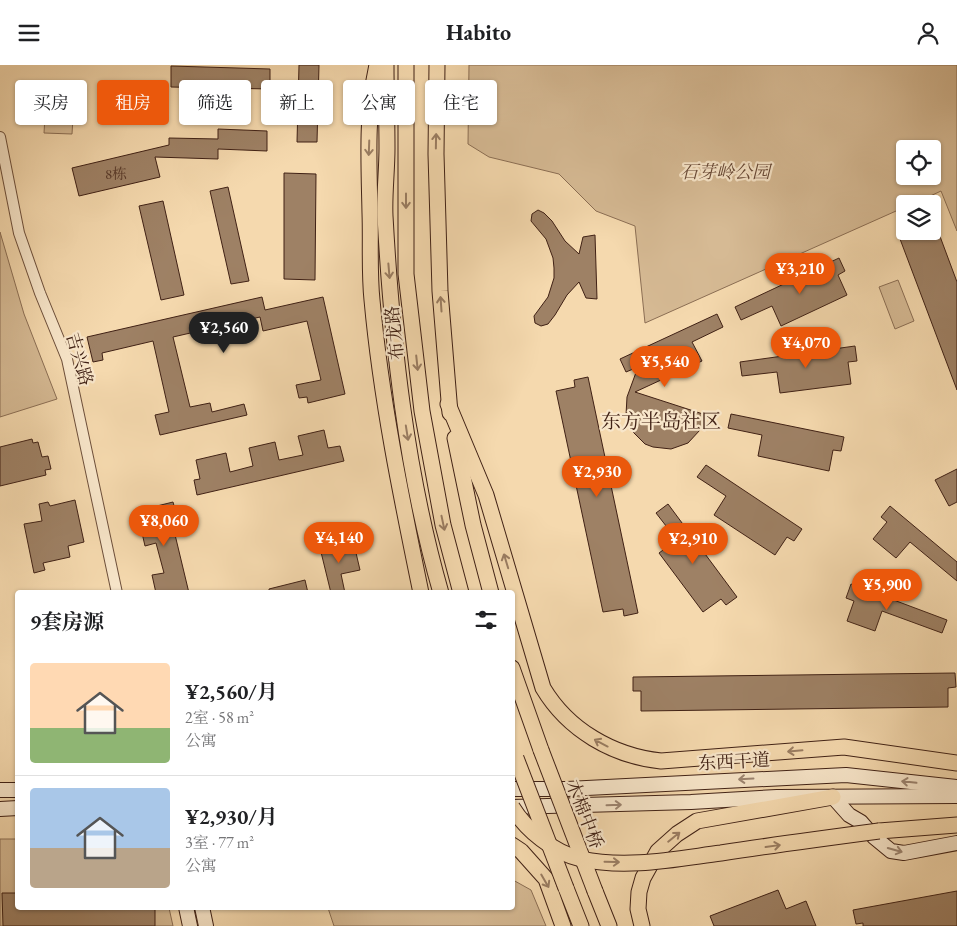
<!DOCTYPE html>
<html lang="zh">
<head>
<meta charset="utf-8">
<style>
	body { margin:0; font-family:"EB Garamond","Noto Serif SC",serif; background:#f6f6f6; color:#202124; height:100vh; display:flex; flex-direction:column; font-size:19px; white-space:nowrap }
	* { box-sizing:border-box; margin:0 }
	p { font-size:16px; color:#757577 }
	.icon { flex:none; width:28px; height:28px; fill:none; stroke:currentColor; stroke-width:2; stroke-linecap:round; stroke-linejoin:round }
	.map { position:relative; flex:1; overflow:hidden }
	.side { position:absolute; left:15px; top:525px; width:500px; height:320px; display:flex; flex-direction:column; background:#fff; border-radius:5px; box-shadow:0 1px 4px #0004 }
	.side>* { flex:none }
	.banner { position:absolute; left:15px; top:15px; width:500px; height:45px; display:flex; gap:10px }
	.controls { position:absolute; left:896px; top:75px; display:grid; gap:10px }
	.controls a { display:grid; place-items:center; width:45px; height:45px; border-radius:5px; background:#fff; box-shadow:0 1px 4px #0004; font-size:25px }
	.price { position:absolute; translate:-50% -42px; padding:0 11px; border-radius:18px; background:#ea580c; color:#fff; font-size:16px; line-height:32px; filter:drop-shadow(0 1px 2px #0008) }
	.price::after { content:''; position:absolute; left:50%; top:30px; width:15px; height:11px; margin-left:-8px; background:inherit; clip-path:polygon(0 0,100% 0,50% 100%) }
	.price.active { background:#222; color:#fff }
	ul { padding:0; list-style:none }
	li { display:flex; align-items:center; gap:15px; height:125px; padding:0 15px }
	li+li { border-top:1px solid #e0e0e0 }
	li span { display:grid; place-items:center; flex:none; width:140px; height:100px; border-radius:5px; color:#555 }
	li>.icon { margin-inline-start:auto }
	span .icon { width:60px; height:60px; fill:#fffc; stroke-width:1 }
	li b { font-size:21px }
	h2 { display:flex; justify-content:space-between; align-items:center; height:60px; padding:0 15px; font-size:21px }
	.pill { padding:0 18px; border-radius:5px; background:#fff; box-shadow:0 1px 4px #0004; font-size:18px; line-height:45px }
	.pill.active { background:#ea580c; color:#fff }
	header { display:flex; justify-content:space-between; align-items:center; height:65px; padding:0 15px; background:#fff; font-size:22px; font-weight:700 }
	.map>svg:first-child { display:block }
	.green { fill:#d6ba94; stroke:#8b6e54; fill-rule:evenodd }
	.building { fill:#9e8165; stroke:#402115 }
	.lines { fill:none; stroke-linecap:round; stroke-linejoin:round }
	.street-casing { stroke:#6d4f3b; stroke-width:12 }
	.secondary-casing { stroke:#402115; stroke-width:16 }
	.primary-casing { stroke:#402115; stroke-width:17 }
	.street { stroke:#f8e6ca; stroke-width:10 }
	.secondary { stroke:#f8e6ca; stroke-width:14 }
	.primary { stroke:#f5d9ae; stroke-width:15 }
	.primary-bridge-casing { stroke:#402115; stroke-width:17; stroke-linecap:butt }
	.primary-bridge { stroke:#f5d9ae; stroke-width:15 }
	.oneway { stroke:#9a7d62 }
	.oneway2 { stroke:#9c8470 }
	.labels { text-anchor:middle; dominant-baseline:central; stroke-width:4.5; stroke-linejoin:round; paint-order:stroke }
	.number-label { font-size:15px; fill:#583929 }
	.park-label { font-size:18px; font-style:italic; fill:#664735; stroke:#f8e6ca }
	.street-label { font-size:18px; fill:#402115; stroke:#f8e6ca }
	.quarter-label { font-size:20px; fill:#402115; stroke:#f8e6ca }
</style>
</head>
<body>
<header><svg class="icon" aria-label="menu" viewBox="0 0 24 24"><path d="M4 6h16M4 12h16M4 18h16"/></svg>Habito<svg class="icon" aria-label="person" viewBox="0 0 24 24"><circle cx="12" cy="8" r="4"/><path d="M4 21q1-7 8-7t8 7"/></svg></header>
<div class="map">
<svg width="957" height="861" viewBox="0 0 957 861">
	<rect width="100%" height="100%" fill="#f5d9ae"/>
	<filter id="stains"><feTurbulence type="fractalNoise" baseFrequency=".004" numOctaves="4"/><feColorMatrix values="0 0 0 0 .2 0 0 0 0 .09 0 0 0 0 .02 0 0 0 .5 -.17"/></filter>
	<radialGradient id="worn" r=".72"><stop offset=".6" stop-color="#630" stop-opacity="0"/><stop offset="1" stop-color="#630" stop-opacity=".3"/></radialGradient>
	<!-- green -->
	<g class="green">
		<path d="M 469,0 L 957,0 L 957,166 L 941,126 L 913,139 L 905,139 L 905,142 L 645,258 L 635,161 L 596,146 L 559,109 L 489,92 L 468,79 ZM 905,84 L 932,84 L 932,111 L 905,111 Z"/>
		<polygon points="47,18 75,19 72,69 44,68"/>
		<polygon points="0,167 24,249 57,334 0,352"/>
		<polygon points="898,215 914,256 895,264 879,222"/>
		<polygon points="0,774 17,774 18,842 169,843 173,861 0,861"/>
		<polygon points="513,815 531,825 546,861 334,861 328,843 512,842"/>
	</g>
	<!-- building -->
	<g class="building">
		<polygon points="299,0 319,0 317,77 297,77"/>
		<polygon points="171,1 270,4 270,24 171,22"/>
		<polygon points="218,64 267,66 267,86 218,84 218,94 155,92 160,112 79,131 72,103 169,80 169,73 218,74"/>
		<polygon points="284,108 316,109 315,215 284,214"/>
		<polygon points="228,122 249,216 231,219 210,126"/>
		<polygon points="163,136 184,230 161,235 139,141"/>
		<polygon points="538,145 544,148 552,156 565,176 579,189 583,172 595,170 597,234 586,233 579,217 567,230 555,250 548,259 541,261 535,258 534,251 548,232 554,213 554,203 553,193 546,174 531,156 532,149"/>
		<polygon points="897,166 938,166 957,217 957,325"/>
		<polygon points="839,193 845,206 838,210 847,230 781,261 772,241 741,255 735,242"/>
		<polygon points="262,232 265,245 323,232 345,329 308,338 307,332 299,333 296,320 321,315 307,256 263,266 260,252 173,272 190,342 210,338 212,347 244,339 247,350 160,370 155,350 169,347 153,276 102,288 103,295 93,297 87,272"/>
		<polygon points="717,249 723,262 692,277 702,296 635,327 706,350 700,365 688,378 671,384 653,382 645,379 632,366 626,350 627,332 638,302 626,307 620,294"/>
		<polygon points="855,281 857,296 848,297 851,319 780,328 777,307 742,311 740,297"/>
		<polygon points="588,312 638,548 624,551 623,544 603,547 556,326 575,322 574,315"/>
		<polygon points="731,349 844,372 841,386 833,385 829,406 758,391 762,370 728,363"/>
		<polygon points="324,365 328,383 340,381 344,396 197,430 194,415 200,414 196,395 226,388 230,407 253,401 249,383 275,377 279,395 303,390 298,371"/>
		<polygon points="32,374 33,378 38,377 42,392 48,391 51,404 45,405 46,410 0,421 0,382"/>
		<polygon points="706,400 802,464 794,476 787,472 775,490 714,450 726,431 697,412"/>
		<polygon points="957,404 957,437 949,441 935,415"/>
		<polygon points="75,435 84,477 68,481 70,492 43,498 45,505 34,508 24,459 42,456 39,439 48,437 50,441"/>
		<polygon points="173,437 177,452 171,453 189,528 156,528 152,510 164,508 156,478 145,481 137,446"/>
		<polygon points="668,439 737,532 726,540 721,534 703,547 659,488 677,475 656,448"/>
		<polygon points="890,441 957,497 957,516 910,477 896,493 873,474 887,457 881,452"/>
		<polygon points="353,475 360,505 341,509 345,528 331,528 320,483"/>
		<polygon points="305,515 308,528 269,528 269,524"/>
		<polygon points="851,519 947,555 942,568 882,546 875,566 847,556 854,536 846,533"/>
		<polygon points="955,608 956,622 948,623 948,642 641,646 641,626 633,626 633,612"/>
		<polygon points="778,825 786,844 806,836 816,861 714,861 710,851"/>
		<polygon points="957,826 957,861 863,861 863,858 856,859 853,845"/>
		<polygon points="2,828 18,828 18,842 155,842 155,861 3,861"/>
	</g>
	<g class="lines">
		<!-- street casing -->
		<g class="street-casing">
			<polyline id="street" points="0,72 19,168 40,228 67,294 117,528"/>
		</g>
		<!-- secondary casing -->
		<g class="secondary-casing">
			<g id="secondary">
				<polyline points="512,724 567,724 846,710 957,722"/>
				<polyline points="0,725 18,725"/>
				<polyline points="833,732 849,750 861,757 874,772 891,786 904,788 957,778"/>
				<polyline points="512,742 691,737 777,732 957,731"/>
				<polyline points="0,744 18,743"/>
				<polyline points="186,842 190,861"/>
				<polyline points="202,842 206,861"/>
			</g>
		</g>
		<!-- primary casing -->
		<g class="primary-casing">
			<g id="primary">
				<path d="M 377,0 C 366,48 369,99 370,148 C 371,177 369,206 372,235 C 381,334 401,431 421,528"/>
				<path d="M 386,0 C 386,28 387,55 387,83 C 387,106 384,129 385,151 C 392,278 406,406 441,528"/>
				<polyline points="406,0 406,209 422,346 443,460 461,528"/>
				<polyline points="437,0 436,89 440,226 450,348"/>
				<path d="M 448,339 L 486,430 L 543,623 C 568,665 613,691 661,696 L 844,682 L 957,698"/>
				<polyline points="455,373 473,460 491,528"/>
				<polyline points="512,603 541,685"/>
				<polyline points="879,766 957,760"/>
				<polyline points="512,780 521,786 546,814 563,861"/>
				<polyline points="566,823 581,861"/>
				<polyline points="595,826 609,861"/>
				<polyline points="642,861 638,844 639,827 643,813 658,786 677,769 697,756 833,732"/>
			</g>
		</g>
		<!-- street -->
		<use href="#street" class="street"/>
		<!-- secondary -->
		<use href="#secondary" class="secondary"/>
		<!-- primary -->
		<use href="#primary" class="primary"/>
		<!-- primary-bridge casing -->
		<g class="primary-bridge-casing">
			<g id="primary-bridge">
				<polyline points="541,685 595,826"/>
				<polyline points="516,693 566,823"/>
				<path d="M 512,742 C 526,765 554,788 581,794 C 627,804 675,794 721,788 C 773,780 826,773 879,766"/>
			</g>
		</g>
		<!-- primary-bridge -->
		<use href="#primary-bridge" class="primary-bridge"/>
	</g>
	<!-- one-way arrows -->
	<defs><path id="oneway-shaft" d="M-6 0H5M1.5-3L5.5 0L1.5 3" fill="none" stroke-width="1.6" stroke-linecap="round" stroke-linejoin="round" transform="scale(1.25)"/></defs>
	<g class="oneway">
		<use href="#oneway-shaft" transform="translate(436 76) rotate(-89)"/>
		<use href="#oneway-shaft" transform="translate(369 83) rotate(92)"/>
		<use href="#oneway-shaft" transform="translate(406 136) rotate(90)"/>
		<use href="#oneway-shaft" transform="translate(389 206) rotate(85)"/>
		<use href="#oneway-shaft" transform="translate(441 239) rotate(-94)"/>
		<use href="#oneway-shaft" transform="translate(417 298) rotate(84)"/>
		<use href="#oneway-shaft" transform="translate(407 368) rotate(81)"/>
		<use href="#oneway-shaft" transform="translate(443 458) rotate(78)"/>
		<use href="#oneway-shaft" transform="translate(506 496) rotate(-107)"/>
		<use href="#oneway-shaft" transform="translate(601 678) rotate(-152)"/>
		<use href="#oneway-shaft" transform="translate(795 686) rotate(175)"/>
		<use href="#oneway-shaft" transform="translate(674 772) rotate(-39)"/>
		<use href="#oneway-shaft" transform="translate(773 781) rotate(-8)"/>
		<use href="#oneway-shaft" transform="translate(612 797) rotate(1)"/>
		<use href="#oneway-shaft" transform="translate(545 816) rotate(60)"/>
	</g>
	<g class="oneway2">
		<use href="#oneway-shaft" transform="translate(746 714) rotate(177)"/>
		<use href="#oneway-shaft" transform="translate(909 717) rotate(-174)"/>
		<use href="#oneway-shaft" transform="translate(614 740) rotate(-2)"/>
		<use href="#oneway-shaft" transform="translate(895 785) rotate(16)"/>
	</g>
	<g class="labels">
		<!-- number labels -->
		<g class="number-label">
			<text x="116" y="108">8栋</text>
		</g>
		<!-- park labels -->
		<g class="park-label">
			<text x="725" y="106">石芽岭公园</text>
		</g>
		<!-- street labels -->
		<g class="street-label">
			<text transform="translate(394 268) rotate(-96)">布龙路</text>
			<text transform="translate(80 294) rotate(74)">吉兴路</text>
			<text transform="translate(734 696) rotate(-3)">东西干道</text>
			<text transform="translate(585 749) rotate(69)">木棉中桥</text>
		</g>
		<!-- quarter labels -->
		<g class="quarter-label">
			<text x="661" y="356">东方半岛社区</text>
		</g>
	</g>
	<rect width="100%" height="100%" filter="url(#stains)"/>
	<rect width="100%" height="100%" fill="url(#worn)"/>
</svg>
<div class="controls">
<a><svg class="icon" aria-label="locate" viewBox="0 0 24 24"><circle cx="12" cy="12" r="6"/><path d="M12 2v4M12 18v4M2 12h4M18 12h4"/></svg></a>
<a><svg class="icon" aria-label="layers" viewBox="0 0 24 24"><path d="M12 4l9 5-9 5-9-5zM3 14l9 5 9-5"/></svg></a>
</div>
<b class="price" style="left:800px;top:230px">¥3,210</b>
<b class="price active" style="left:224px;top:289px">¥2,560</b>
<b class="price" style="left:806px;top:304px">¥4,070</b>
<b class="price" style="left:665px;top:323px">¥5,540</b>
<b class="price" style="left:597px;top:433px">¥2,930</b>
<b class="price" style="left:164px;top:482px">¥8,060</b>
<b class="price" style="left:339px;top:499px">¥4,140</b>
<b class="price" style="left:693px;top:500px">¥2,910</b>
<b class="price" style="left:887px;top:546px">¥5,900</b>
<div class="banner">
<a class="pill">买房</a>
<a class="pill active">租房</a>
<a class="pill">筛选</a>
<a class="pill">新上</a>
<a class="pill">公寓</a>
<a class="pill">住宅</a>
</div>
<section class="side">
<h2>9套房源<svg class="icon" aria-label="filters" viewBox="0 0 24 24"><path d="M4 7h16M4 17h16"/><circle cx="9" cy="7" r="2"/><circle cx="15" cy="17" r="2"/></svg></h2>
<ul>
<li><span style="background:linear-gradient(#ffd9b3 65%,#8fb573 0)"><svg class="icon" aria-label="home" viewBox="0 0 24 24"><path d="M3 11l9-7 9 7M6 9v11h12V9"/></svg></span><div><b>¥2,560/月</b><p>2室 · 58 m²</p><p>公寓</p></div></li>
<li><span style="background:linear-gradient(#a9c7e8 60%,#b9a48a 0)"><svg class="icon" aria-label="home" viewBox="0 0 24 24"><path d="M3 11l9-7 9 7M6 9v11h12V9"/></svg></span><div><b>¥2,930/月</b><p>3室 · 77 m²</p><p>公寓</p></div></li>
</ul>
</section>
</div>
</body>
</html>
